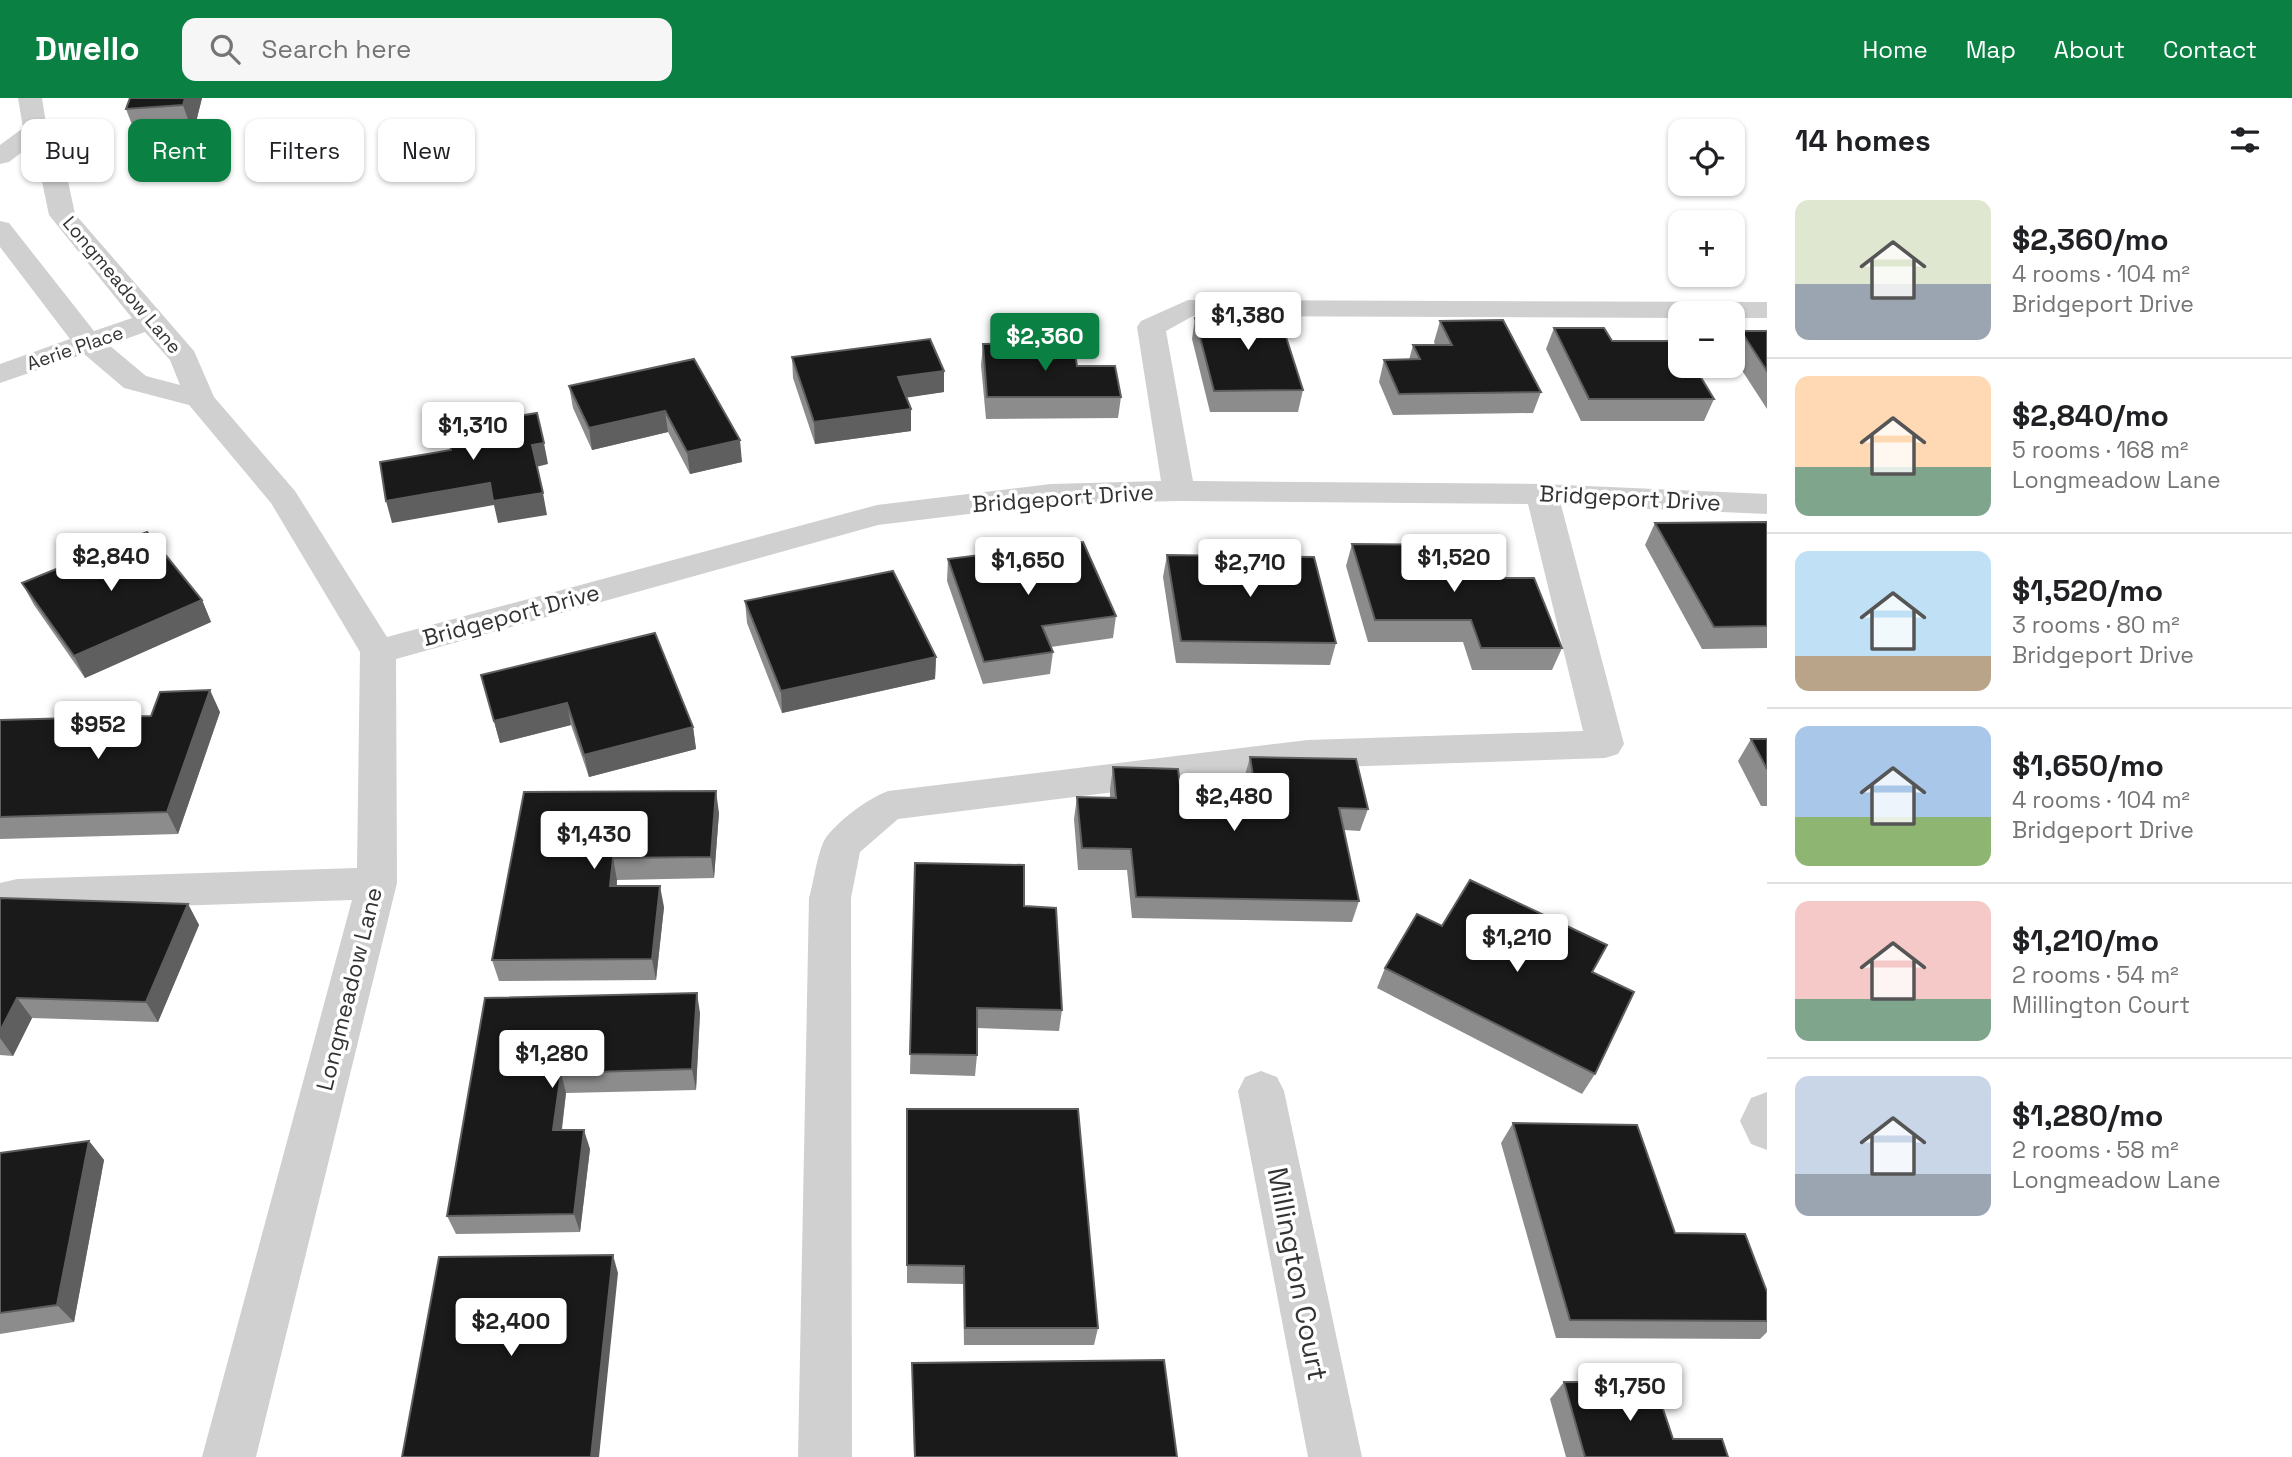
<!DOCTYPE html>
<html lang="en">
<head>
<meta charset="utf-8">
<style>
	body { margin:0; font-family:"Space Grotesk",sans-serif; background:#f6f6f6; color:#202124; height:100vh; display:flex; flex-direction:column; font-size:26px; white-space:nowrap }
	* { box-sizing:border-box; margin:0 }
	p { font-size:23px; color:#757577 }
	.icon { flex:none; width:38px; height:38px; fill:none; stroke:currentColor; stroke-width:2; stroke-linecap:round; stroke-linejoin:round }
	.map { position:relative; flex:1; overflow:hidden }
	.side { display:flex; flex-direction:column; background:#fff; width:525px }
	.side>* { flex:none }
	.guide { position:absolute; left:21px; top:21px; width:665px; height:63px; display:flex; gap:14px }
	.controls { position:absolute; left:1668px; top:21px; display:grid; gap:14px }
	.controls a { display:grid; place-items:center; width:77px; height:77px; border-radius:14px; background:#fff; box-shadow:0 2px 5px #0004; font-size:35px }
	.price { position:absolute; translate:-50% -60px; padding:0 16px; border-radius:7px; background:#fff; color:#222; font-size:23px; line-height:46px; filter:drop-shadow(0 2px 4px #0008) }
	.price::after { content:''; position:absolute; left:50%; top:42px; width:21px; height:16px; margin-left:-10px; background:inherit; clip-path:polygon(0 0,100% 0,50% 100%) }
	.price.active { background:#0b8043; color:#fff }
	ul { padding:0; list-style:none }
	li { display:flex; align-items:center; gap:21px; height:175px; padding:0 28px }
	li+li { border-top:2px solid #e0e0e0 }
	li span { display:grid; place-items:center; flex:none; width:196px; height:140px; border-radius:14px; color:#555 }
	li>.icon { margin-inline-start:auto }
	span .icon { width:84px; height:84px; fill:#fffc; stroke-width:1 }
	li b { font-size:30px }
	h2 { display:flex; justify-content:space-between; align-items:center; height:84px; padding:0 28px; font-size:30px }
	.chip { padding:0 24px; border-radius:14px; background:#fff; box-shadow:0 2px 5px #0004; font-size:24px; line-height:63px }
	.chip.active { background:#0b8043; color:#fff }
	header { display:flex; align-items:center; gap:42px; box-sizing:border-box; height:98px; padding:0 35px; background:#0b8043; color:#fff }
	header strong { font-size:33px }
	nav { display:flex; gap:38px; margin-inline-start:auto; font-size:24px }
	.search { width:490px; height:63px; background:#f6f6f6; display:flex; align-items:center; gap:18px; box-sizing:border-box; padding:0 24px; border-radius:14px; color:#757577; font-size:26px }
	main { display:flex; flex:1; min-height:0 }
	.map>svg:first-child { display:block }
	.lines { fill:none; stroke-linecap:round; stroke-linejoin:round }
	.minor { fill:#d0d0d0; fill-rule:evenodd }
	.wall { fill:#8c8c8c }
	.shaded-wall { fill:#5f5f5f }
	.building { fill:#1a1a1a; stroke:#5f5f5f; stroke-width:2 }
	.labels { text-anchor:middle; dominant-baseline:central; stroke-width:7; stroke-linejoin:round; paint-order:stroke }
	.far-street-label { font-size:19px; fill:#333; stroke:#fff }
	.street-label { font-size:23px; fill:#333; stroke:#fff }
	.near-street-label { font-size:28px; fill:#333; stroke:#fff }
</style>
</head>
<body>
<header>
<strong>Dwello</strong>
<div class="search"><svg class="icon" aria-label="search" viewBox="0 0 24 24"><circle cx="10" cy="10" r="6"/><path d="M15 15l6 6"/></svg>Search here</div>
<nav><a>Home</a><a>Map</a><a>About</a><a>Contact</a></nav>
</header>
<main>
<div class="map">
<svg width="1767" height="1359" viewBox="0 0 1767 1359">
	<rect width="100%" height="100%" fill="#fff"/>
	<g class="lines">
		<!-- minor -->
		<g class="minor">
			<path d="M 18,0 L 42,0 L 47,32 L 65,69 L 75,116 L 194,253 L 214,299 L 295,393 L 387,539 L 877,407 L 1051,386 L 1161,383 L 1137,229 L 1141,223 L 1188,202 L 1767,204 L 1767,220 L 1732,220 L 1732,215 L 1680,215 L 1680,220 L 1193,218 L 1166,233 L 1193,383 L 1542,386 L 1767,396 L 1767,416 L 1561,407 L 1624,646 L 1618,656 L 1605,660 L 1308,670 L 898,721 L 860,754 L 851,800 L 852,1359 L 798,1359 L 809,800 C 814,782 816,762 823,745 C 831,727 870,699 888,693 L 1308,642 L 1583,633 L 1528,406 L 1179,403 L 1051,406 L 878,427 L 396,561 L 397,785 L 256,1359 L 202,1359 L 352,802 L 17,813 L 0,817 L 0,785 L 17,781 L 357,770 L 360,554 L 271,405 L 189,307 L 124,290 L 84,256 L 0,285 L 0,266 L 70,241 L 0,149 L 0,123 L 9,125 L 94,233 L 132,220 L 49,117 L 39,69 L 30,48 L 9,64 L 0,66 L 0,47 L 23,30 ZM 145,234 L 170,262 L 180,287 L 146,278 L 109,247 Z"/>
			<polygon points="1261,973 1277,979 1284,993 1362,1359 1308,1359 1238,993 1245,979"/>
			<polygon points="1767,994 1767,1052 1751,1046 1740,1023 1751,1000"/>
		</g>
	</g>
	<!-- wall -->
	<g class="wall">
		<polygon points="202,0 193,36 137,40 126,11"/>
		<polygon points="1234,211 1303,292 1298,314 1210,314 1192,241 1195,220 1233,220"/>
		<polygon points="1440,223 1541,294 1533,315 1393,317 1379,284 1384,262 1409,262 1413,247 1435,247 1434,244"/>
		<polygon points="1554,230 1612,243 1714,301 1704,323 1581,323 1546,251"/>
		<polygon points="1741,233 1767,233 1767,311 1732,257 1732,251"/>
		<polygon points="983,246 1077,268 1121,299 1118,320 986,321 981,267"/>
		<polygon points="792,259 944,273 944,294 906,299 911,333 815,346 793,280"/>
		<polygon points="694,261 742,364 690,376 668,334 592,352 573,310 569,288"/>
		<polygon points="1767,424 1767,550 1702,551 1645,447 1655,425"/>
		<polygon points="1352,446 1476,480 1562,550 1552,572 1472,572 1463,544 1368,544 1346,468"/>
		<polygon points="1167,457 1336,545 1330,567 1176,565 1163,479"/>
		<polygon points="948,461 1116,518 1113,540 1051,549 1053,554 1050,576 983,586 947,483"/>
		<polygon points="22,485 202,502 211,524 85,580 34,507"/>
		<polygon points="745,503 936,559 935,581 782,615 747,525"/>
		<polygon points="481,577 693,629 696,651 589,679 571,627 500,645"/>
		<polygon points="220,614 178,736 0,741 0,622 151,618"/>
		<polygon points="1751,641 1767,641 1767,708 1761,708 1738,663"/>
		<polygon points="1250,659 1368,711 1360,733 1344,732 1359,803 1352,824 1132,820 1127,772 1078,772 1074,721 1077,699 1110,700 1110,691 1113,669 1183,712 1249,713 1244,681"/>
		<polygon points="524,694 719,715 714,780 617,782 617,788 664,809 656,882 499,883 492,862"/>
		<polygon points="915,765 1024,808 1062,912 1059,933 977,930 977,957 975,978 910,976"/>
		<polygon points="0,800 188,806 199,827 158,924 32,920 13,958 0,957"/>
		<polygon points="1442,828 1592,874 1595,976 1582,996 1377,890 1385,870"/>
		<polygon points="485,900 700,915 696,992 566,995 562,1032 590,1051 580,1134 456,1136 447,1118"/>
		<polygon points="1513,1025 1675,1135 1767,1194 1767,1234 1760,1241 1556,1240 1501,1045"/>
		<polygon points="907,1031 1098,1230 1094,1247 964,1247 963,1186 907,1185"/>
		<polygon points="89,1043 104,1062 74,1224 0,1236 0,1055"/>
		<polygon points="912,1265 1177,1359 914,1359"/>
		<polygon points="1564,1284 1673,1341 1728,1359 1566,1359 1550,1301"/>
	</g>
	<!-- shaded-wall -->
	<g class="shaded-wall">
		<polygon points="185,0 202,0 193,36 183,7"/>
		<polygon points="944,273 944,294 898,301 898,279"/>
		<polygon points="911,311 911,333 815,346 814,324"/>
		<polygon points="665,313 668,334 592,352 589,330"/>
		<polygon points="740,342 742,364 690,376 687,354"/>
		<polygon points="544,345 548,366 536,369 532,347"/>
		<polygon points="490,385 543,395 547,417 498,425 494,407 392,425 386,403"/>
		<polygon points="202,502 211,524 85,580 74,558"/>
		<polygon points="936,559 935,581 782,615 781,593"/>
		<polygon points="210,592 220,614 178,736 167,714"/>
		<polygon points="567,605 571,627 500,645 494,623"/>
		<polygon points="693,629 696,651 589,679 584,657"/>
		<polygon points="716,693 719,715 714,780 711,759"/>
		<polygon points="613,760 617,782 614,809 610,788"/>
		<polygon points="660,788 664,809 656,882 652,861"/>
		<polygon points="188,806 199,827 158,924 146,904"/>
		<polygon points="697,895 700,915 696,992 692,971"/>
		<polygon points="17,900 32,920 13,958 0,940 0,933"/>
		<polygon points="561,975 566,995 559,1051 553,1032"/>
		<polygon points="584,1032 590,1051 580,1134 574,1116"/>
		<polygon points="89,1043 104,1062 74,1224 57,1207"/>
		<polygon points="613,1157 618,1175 599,1359 591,1359"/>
	</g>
	<!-- building -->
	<g class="building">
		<polygon points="130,0 185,0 183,7 126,11"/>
		<polygon points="1234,211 1277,211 1303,292 1214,293 1195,220 1237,220"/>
		<polygon points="1503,222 1541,294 1399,296 1384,262 1420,261 1413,247 1452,247 1440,223"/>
		<polygon points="1554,230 1604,230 1612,243 1679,243 1680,268 1694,268 1714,301 1589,301"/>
		<polygon points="1741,233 1767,233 1767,273"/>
		<polygon points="930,241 944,273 898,279 911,311 814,324 792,259"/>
		<polygon points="1073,245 1077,268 1115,268 1121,299 987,299 983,246"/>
		<polygon points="694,261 740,342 687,354 665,313 589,330 569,288"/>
		<polygon points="537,315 544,345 532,347 543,395 493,403 490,385 386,403 380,364 451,352 447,330"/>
		<polygon points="1767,424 1767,528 1714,529 1655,425"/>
		<polygon points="147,434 202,502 74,558 22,485"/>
		<polygon points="1083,444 1116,518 1042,528 1053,554 984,564 948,461"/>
		<polygon points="1352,446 1463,447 1476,480 1534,480 1562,550 1481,550 1471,522 1375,522"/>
		<polygon points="1167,457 1314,459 1336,545 1181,543"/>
		<polygon points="893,473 936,559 781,593 745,503"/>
		<polygon points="655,535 693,629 584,657 567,605 494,623 481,577"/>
		<polygon points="210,592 167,714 0,719 0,622 151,618 160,594"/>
		<polygon points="1751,641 1767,641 1767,671"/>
		<polygon points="1250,659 1356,661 1368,711 1339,710 1359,803 1136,799 1131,751 1082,750 1077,699 1116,700 1113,669 1178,671 1183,712 1259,714"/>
		<polygon points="716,693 711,759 613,760 610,788 660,788 652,861 492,862 524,694"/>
		<polygon points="915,765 1024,767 1024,808 1056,810 1062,912 977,910 977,957 910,956"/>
		<polygon points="1470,782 1607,847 1592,874 1634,894 1595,976 1385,870 1417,816 1442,828"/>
		<polygon points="0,800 188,806 146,904 17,900 0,933"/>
		<polygon points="697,895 692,971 561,975 553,1032 584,1032 574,1116 447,1118 485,900"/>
		<polygon points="907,1011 1078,1011 1098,1230 965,1230 964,1168 907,1167"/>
		<polygon points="1513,1025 1637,1027 1675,1135 1745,1136 1767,1194 1767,1223 1570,1222"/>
		<polygon points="89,1043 57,1207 0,1215 0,1055"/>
		<polygon points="613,1157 591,1359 402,1359 439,1159"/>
		<polygon points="1164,1262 1177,1359 915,1359 912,1265"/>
		<polygon points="1564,1284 1654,1284 1673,1341 1722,1341 1728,1359 1585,1359"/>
	</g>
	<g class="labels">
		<!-- far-street labels -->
		<g class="far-street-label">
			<text transform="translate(122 187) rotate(50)">Longmeadow Lane</text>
			<text transform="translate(75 250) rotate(-19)">Aerie Place</text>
		</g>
		<!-- street labels -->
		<g class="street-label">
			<text transform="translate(1063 400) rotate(-4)">Bridgeport Drive</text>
			<text transform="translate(1630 400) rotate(3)">Bridgeport Drive</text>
			<text transform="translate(511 517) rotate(-15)">Bridgeport Drive</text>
			<text transform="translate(349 891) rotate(-76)">Longmeadow Lane</text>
		</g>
		<!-- near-street labels -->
		<g class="near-street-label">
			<text transform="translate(1298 1176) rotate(79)">Millington Court</text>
		</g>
	</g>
</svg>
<div class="controls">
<a><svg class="icon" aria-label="locate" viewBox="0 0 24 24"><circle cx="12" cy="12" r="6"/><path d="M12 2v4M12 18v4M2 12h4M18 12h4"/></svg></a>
<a>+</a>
<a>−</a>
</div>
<b class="price" style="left:1248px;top:254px">$1,380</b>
<b class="price active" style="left:1045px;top:275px">$2,360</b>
<b class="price" style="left:473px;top:364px">$1,310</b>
<b class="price" style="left:111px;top:495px">$2,840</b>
<b class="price" style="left:1454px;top:496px">$1,520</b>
<b class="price" style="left:1028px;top:499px">$1,650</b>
<b class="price" style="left:1250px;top:501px">$2,710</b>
<b class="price" style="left:98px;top:663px">$952</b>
<b class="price" style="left:1234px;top:735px">$2,480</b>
<b class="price" style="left:594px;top:773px">$1,430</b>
<b class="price" style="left:1517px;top:876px">$1,210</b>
<b class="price" style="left:552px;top:992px">$1,280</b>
<b class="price" style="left:511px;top:1260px">$2,400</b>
<b class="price" style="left:1630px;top:1325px">$1,750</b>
<div class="guide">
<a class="chip">Buy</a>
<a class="chip active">Rent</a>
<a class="chip">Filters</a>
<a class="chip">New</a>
</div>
</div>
<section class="side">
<h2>14 homes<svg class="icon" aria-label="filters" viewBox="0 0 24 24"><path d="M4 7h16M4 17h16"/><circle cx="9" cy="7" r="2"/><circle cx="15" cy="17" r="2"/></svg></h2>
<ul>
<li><span style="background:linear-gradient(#dfe7d0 60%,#9aa5b1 0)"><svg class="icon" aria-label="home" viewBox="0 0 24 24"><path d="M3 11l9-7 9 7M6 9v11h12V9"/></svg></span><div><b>$2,360/mo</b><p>4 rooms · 104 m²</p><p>Bridgeport Drive</p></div></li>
<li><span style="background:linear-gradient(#ffd9b3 65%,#7fa58c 0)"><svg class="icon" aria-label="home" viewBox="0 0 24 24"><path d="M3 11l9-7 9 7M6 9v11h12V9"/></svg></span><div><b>$2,840/mo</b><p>5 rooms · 168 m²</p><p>Longmeadow Lane</p></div></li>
<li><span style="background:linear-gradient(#bfe0f5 75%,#b9a48a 0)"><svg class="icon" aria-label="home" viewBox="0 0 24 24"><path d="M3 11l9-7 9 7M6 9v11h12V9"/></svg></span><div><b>$1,520/mo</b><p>3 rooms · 80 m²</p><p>Bridgeport Drive</p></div></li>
<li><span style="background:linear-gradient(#a9c7e8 65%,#8fb573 0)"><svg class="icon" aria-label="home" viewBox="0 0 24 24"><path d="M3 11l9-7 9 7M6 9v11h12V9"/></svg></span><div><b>$1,650/mo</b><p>4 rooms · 104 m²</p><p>Bridgeport Drive</p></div></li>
<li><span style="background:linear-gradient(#f6c9c9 70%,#7fa58c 0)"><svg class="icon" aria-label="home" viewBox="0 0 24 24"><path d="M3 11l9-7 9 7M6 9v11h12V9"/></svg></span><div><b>$1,210/mo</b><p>2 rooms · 54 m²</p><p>Millington Court</p></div></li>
<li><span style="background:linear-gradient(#c9d6e8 70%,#9aa5b1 0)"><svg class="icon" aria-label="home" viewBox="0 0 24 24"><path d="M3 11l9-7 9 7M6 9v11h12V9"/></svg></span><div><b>$1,280/mo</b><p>2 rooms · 58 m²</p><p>Longmeadow Lane</p></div></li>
</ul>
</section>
</main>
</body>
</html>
